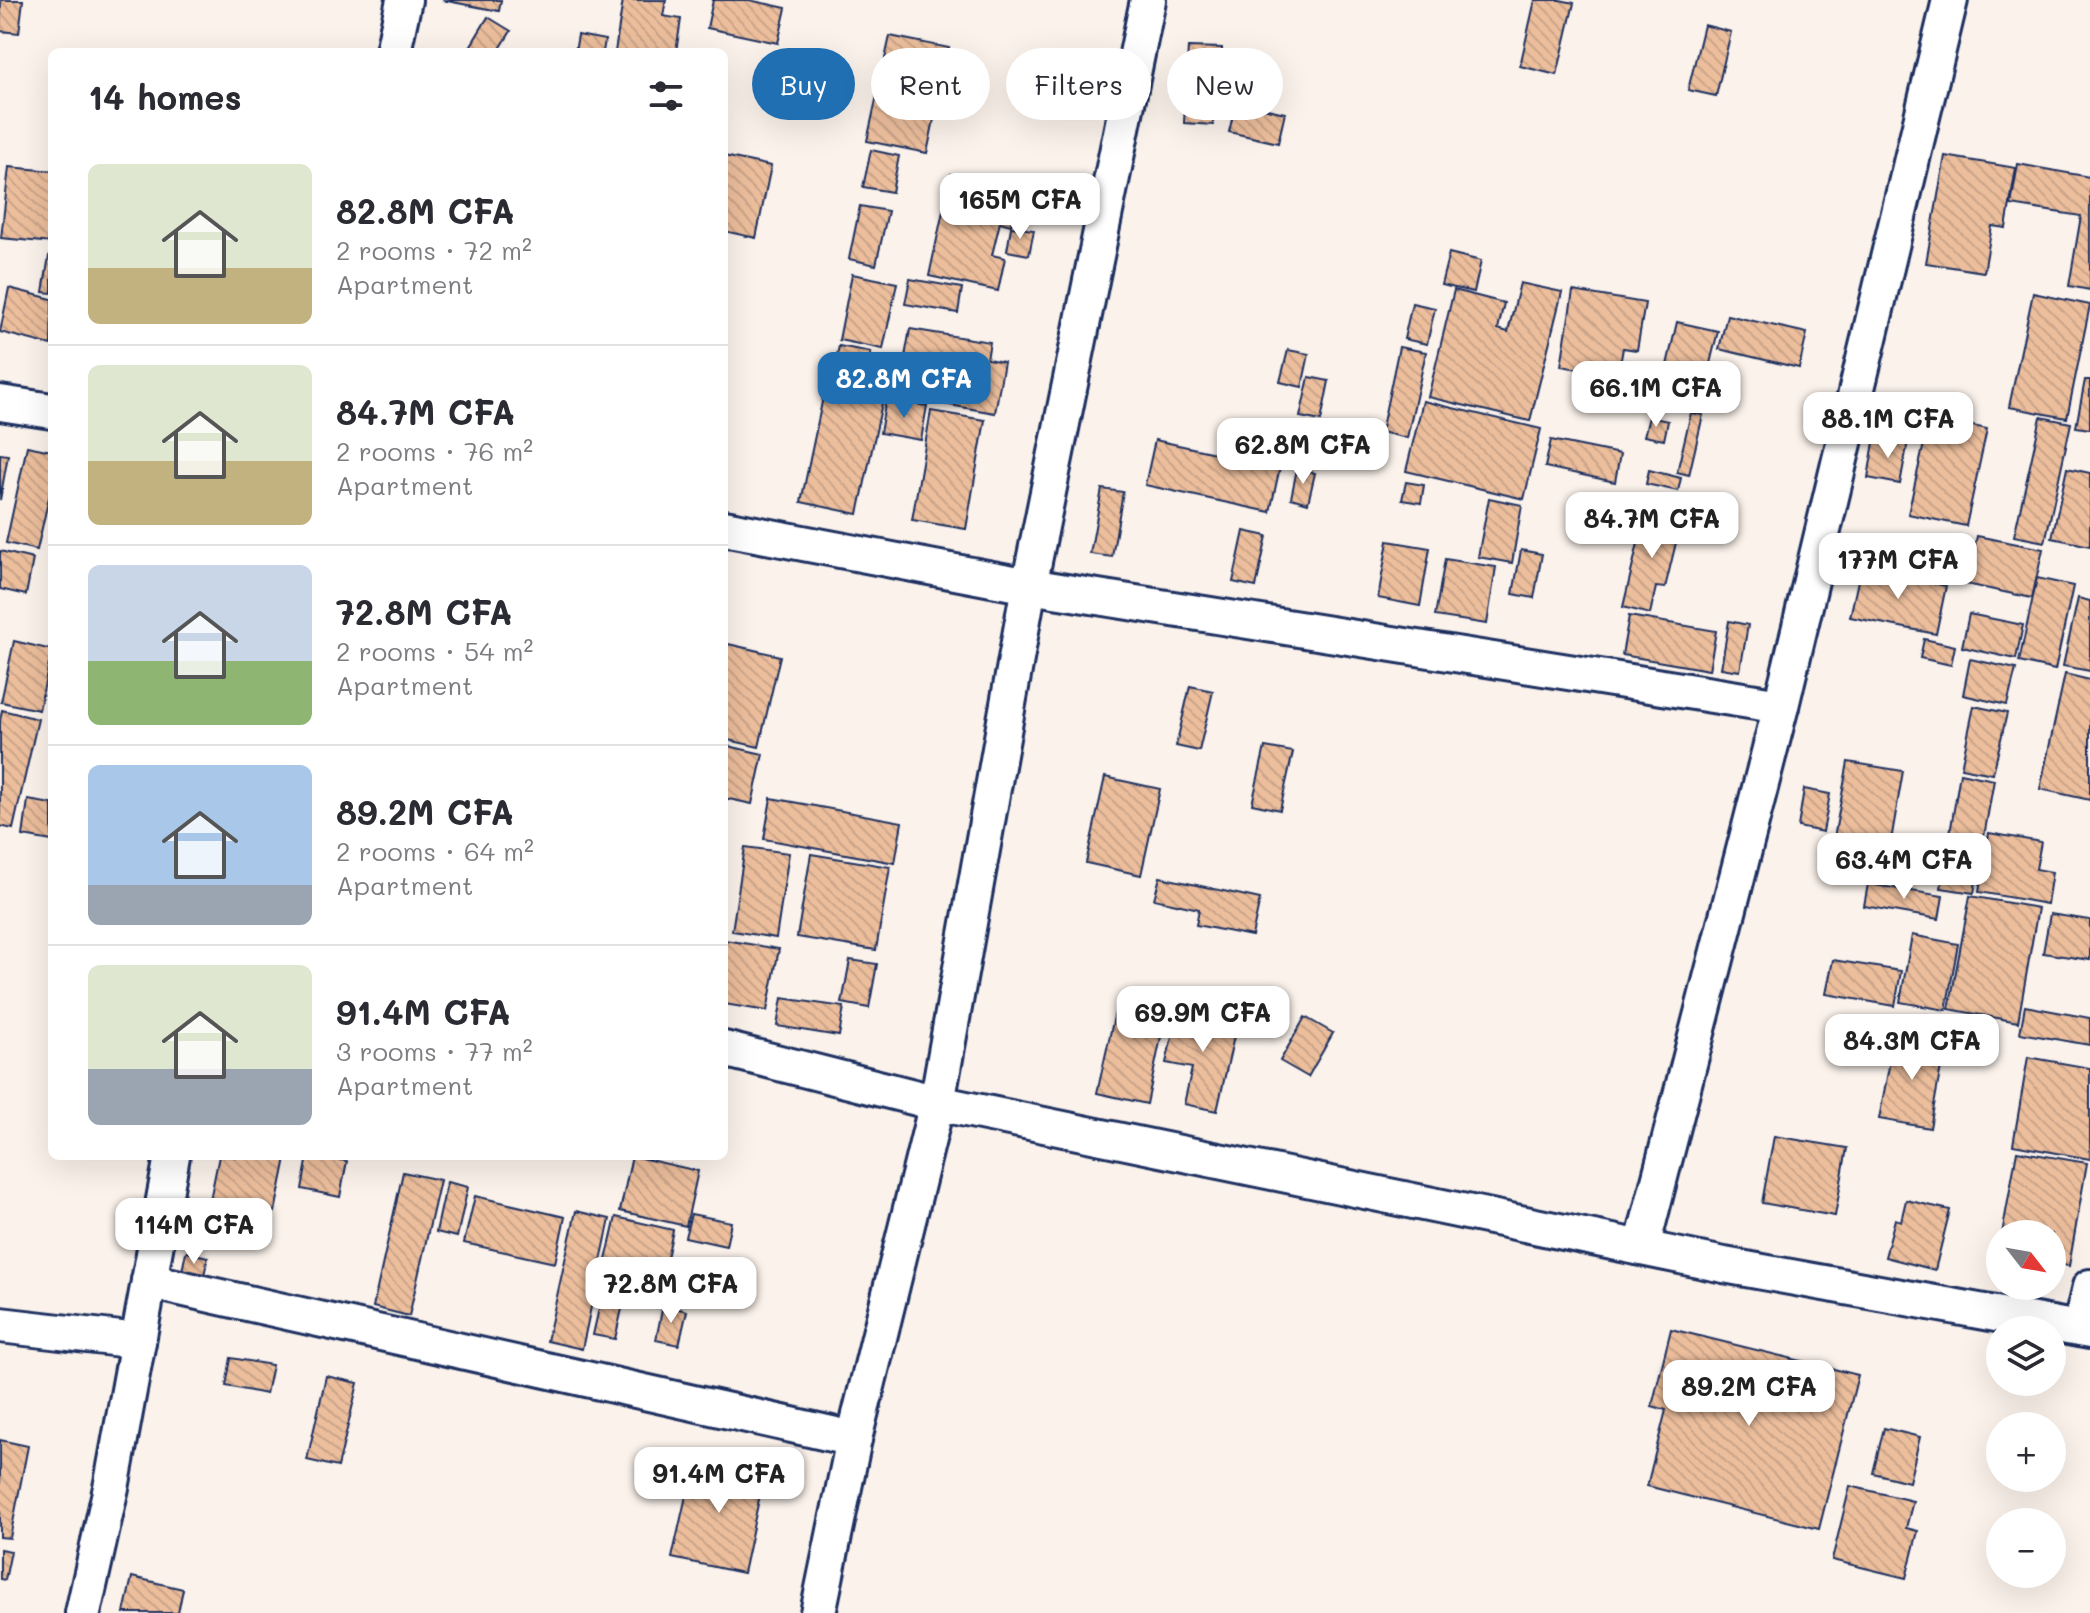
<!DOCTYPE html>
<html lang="en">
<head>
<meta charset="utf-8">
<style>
	body { margin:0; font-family:Mali,sans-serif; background:#f7f7f7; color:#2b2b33; height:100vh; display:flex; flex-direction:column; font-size:30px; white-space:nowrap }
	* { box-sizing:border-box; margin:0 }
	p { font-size:26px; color:#7c7c81 }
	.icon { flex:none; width:44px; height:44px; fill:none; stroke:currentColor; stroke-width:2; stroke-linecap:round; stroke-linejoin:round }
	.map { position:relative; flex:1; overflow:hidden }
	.sheet { position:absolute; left:48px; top:48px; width:680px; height:1112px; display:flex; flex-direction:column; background:#fff; border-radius:12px; box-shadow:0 8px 32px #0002 }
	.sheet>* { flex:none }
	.top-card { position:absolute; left:752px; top:48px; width:760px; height:72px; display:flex; gap:16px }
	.needle { width:52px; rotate:121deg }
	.tools { position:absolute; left:1986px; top:1220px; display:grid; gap:16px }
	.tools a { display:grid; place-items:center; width:80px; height:80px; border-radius:50%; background:#fff; box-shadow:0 8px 32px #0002; font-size:40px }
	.price { position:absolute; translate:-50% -68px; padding:0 18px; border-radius:16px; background:#fff; color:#222; font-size:26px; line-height:52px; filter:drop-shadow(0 2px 4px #0008) }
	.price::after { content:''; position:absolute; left:50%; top:48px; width:24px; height:18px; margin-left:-12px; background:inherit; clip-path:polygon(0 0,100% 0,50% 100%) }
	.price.on { background:#1f6fb2; color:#fff }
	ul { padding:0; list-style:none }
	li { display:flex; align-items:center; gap:24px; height:200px; padding:0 40px }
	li+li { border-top:2px solid #e1e1e2 }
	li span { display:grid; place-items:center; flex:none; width:224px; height:160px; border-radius:12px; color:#555 }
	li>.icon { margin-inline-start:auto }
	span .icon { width:96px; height:96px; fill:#fffc; stroke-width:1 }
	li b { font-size:34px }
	h2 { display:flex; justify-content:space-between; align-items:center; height:96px; padding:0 40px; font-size:34px }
	.tag { padding:0 28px; border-radius:36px; background:#fff; box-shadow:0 8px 32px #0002; font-size:28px; line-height:72px }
	.tag.on { background:#1f6fb2; color:#fff }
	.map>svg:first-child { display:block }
	.building { fill:url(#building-back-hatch); stroke:#1b2f5e; stroke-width:2 }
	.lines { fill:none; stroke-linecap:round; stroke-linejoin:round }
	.street-casing { stroke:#1b2f5e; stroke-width:40 }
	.street { stroke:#fff; stroke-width:34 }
</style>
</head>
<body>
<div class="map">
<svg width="2090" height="1613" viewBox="0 0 2090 1613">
	<defs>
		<pattern id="building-back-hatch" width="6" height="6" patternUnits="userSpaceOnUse" patternTransform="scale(2)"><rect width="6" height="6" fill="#ecbe9c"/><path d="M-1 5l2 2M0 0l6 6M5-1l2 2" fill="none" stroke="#caa489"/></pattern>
	</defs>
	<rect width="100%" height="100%" fill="#fbf2eb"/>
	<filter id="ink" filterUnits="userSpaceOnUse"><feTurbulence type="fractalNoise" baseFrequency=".0125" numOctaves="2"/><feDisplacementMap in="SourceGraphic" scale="16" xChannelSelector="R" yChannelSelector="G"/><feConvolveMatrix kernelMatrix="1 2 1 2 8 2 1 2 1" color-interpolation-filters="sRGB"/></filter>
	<g filter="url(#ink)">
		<!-- building -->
		<g class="building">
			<polygon points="1,0 23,0 19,33 0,31"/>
			<polygon points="442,0 501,0 499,11"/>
			<polygon points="623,0 666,0 663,16 681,19 676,52 658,49 657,52 615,52"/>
			<polygon points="713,0 749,0 786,8 778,43 707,28"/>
			<polygon points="1535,0 1560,0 1574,3 1557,75 1520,66"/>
			<polygon points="488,17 511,31 498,52 467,52"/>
			<polygon points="1704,25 1731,32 1716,96 1688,90"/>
			<polygon points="578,35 605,40 603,52 575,52"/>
			<polygon points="890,36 949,48 927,153 867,141"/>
			<polygon points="1188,47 1222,48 1221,78 1233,78 1231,103 1214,102 1213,125 1184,123"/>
			<polygon points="1236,102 1285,113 1278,143 1229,132"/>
			<polygon points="871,150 899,156 892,192 863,187"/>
			<polygon points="724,156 771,166 756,238 724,231"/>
			<polygon points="1945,156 2016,168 2006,228 1992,226 1984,272 1926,263"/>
			<polygon points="2018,164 2090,177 2090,290 2069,286 2081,216 2011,205"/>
			<polygon points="9,167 52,171 52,243 1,238"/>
			<polygon points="951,174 1019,188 1011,225 1000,222 992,255 1005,258 998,291 929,276"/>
			<polygon points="860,206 888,211 876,265 849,259"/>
			<polygon points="1011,227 1034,230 1029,255 1007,251"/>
			<polygon points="1449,253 1481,261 1474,292 1441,285"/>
			<polygon points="49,256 52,257 52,293 43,292"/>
			<polygon points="852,274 897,283 883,349 839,340"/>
			<polygon points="910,279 962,288 958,313 905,304"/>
			<polygon points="1520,283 1562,292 1530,421 1428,397 1454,290 1504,303 1498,329 1508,332"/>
			<polygon points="9,288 52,299 51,345 0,332"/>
			<polygon points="1573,291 1645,303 1637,350 1623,348 1618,376 1561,366"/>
			<polygon points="2033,293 2090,305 2067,418 2009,407"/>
			<polygon points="1412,303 1435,308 1427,344 1404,339"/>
			<polygon points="1727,315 1807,333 1799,368 1719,349"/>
			<polygon points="1677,322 1718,331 1701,400 1661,391"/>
			<polygon points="910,329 990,342 987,359 1004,362 995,413 898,396"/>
			<polygon points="839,346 871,352 864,385 832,378"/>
			<polygon points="1399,347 1426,352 1407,438 1381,432"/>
			<polygon points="1288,350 1309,354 1302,387 1280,382"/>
			<polygon points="1309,377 1329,381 1321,421 1300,417"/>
			<polygon points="2085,380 2090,380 2090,429 2076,427"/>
			<polygon points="826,383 884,394 858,514 801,502"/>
			<polygon points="886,399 927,406 921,440 880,433"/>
			<polygon points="1423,401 1541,429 1524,499 1406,471"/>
			<polygon points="931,411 985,420 966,529 912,520"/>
			<polygon points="1691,413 1703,415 1689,475 1677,472"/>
			<polygon points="1649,417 1668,421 1664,440 1644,436"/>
			<polygon points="1930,417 1987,429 1966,526 1908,514"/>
			<polygon points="2041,417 2071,423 2045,542 2014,536"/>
			<polygon points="1875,436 1908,441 1900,484 1868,478"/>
			<polygon points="1155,440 1280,467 1270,512 1145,485"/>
			<polygon points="1551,440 1620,454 1615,482 1545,467"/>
			<polygon points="27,446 52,451 52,484 37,550 6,543"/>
			<polygon points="0,454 8,455 0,500"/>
			<polygon points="2067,468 2090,473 2090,546 2052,538"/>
			<polygon points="1297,469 1315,473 1308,503 1291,498"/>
			<polygon points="1649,470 1681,478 1678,491 1646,484"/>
			<polygon points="1406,482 1424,485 1421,503 1402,500"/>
			<polygon points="1102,489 1123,492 1112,557 1090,554"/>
			<polygon points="1489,498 1522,505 1512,563 1478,557"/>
			<polygon points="1646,509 1682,518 1665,588 1656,587 1650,614 1623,607"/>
			<polygon points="1244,531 1267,536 1256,587 1233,582"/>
			<polygon points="1977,536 2043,549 2032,598 1966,584"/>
			<polygon points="1388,541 1430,548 1420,606 1378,598"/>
			<polygon points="1521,550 1542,554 1534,598 1513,594"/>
			<polygon points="0,551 33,559 26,595 0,589"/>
			<polygon points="1445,559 1496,567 1487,624 1435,616"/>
			<polygon points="1861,567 1946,586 1936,634 1850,617"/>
			<polygon points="2037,578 2073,586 2055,670 2019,662"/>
			<polygon points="2078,598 2090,601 2090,671 2063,666"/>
			<polygon points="1969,614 2023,625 2016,659 1962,647"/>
			<polygon points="1629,616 1716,631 1709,670 1622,655"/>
			<polygon points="1729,621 1748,625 1740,671 1721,668"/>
			<polygon points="1924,639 1955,646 1951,665 1920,658"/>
			<polygon points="14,641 52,650 39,710 1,702"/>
			<polygon points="724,643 780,656 759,747 724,739"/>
			<polygon points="1970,659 2016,669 2007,705 1963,695"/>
			<polygon points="2065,674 2090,680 2090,800 2040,789"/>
			<polygon points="1190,686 1213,691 1199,751 1176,746"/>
			<polygon points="1974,706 2007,713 1993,774 1961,768"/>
			<polygon points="2,710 38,719 13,829 0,826 0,721"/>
			<polygon points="724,745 763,754 752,804 724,798"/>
			<polygon points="1265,747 1293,752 1280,810 1252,804"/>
			<polygon points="1848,762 1903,771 1888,858 1832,849"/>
			<polygon points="1960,773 1994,780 1974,893 1941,888"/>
			<polygon points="1105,777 1160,789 1141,875 1086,863"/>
			<polygon points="1804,789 1830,794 1823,832 1798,827"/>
			<polygon points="771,798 902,822 895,863 764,839"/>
			<polygon points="28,800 52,804 52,841 23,836"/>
			<polygon points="1989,833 2041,842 2036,869 2052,872 2047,904 1979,892"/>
			<polygon points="745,847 789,853 776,938 732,931"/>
			<polygon points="811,854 890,867 876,950 797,937"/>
			<polygon points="1160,877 1260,899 1252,936 1196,925 1199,909 1154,899"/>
			<polygon points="1868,884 1943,896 1939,919 1864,906"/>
			<polygon points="1970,896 2038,908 2018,1022 1949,1009"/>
			<polygon points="2050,914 2090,920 2090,960 2043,953"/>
			<polygon points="1912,935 1958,944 1946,1010 1900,1002"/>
			<polygon points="725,940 779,949 767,1011 724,1004"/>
			<polygon points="850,960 877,964 869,1008 842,1003"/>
			<polygon points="1833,960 1901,971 1895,1006 1826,994"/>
			<polygon points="782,998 844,1007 839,1036 777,1026"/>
			<polygon points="1179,1006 1238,1019 1217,1111 1184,1104 1192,1068 1166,1063"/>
			<polygon points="2025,1006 2090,1018 2090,1045 2020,1033"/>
			<polygon points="1116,1008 1165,1018 1147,1104 1097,1093"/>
			<polygon points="1305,1017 1333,1033 1308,1077 1280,1061"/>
			<polygon points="1895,1035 1945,1044 1930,1128 1879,1119"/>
			<polygon points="2028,1057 2090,1068 2090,1159 2013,1145"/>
			<polygon points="1774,1136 1847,1148 1835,1216 1762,1203"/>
			<polygon points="2017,1151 2087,1163 2069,1266 2052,1263 2052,1234 2002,1234"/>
			<polygon points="219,1156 286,1158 275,1212 210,1200"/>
			<polygon points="308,1156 347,1161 340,1197 302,1189"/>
			<polygon points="632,1156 698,1171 686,1226 620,1211"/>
			<polygon points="403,1172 440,1180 409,1316 373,1307"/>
			<polygon points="447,1182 468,1187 457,1237 436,1232"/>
			<polygon points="475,1196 565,1217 555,1263 464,1243"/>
			<polygon points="1906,1200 1950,1210 1935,1270 1885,1257 1895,1219 1901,1221"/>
			<polygon points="576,1211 610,1219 582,1349 547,1341"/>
			<polygon points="691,1214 731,1222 726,1246 685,1237"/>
			<polygon points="616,1217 673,1230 662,1282 604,1269"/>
			<polygon points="186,1252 208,1257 203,1280 181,1276"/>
			<polygon points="606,1277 628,1283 615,1339 593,1335"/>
			<polygon points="663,1305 687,1311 679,1345 656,1340"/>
			<polygon points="1671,1329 1858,1375 1819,1529 1647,1486 1666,1410 1652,1406"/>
			<polygon points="231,1358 272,1365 266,1394 226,1386"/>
			<polygon points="326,1376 358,1383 338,1467 307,1460"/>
			<polygon points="1884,1428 1920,1437 1909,1482 1873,1473"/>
			<polygon points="0,1440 28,1446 10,1538 0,1537"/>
			<polygon points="695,1456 765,1472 743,1573 672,1558"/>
			<polygon points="1850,1486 1913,1501 1906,1528 1918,1531 1906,1578 1832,1560"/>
			<polygon points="0,1549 11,1551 5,1580 0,1579"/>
			<polygon points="132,1577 183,1589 178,1613 124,1613"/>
		</g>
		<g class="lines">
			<!-- street casing -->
			<g class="street-casing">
				<g id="street">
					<polyline points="393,52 404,0"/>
					<polyline points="0,403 52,411"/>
					<polyline points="724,528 1029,586 1781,706"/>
					<polyline points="724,1049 937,1103 1724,1265 2090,1331"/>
					<polyline points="1642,1247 1781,706 1950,0"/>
					<polyline points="149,1281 854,1439"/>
					<polyline points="0,1325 138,1341"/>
					<polyline points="2080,1329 2090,1287"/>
					<polyline points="83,1613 112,1483 172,1156"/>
					<polyline points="818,1613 854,1439 937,1103 1029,586 1148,0"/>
				</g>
			</g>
			<!-- street -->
			<use href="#street" class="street"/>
		</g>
	</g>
</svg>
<div class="tools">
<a><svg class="needle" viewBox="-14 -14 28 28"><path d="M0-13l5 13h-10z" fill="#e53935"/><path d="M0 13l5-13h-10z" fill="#7c7c81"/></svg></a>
<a><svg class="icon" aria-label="layers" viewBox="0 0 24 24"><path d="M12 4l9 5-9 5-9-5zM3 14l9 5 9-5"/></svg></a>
<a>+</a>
<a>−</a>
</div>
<b class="price" style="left:1020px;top:241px">165M CFA</b>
<b class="price on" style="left:904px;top:420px">82.8M CFA</b>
<b class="price" style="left:1656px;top:429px">66.1M CFA</b>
<b class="price" style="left:1888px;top:460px">88.1M CFA</b>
<b class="price" style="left:1303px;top:486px">62.8M CFA</b>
<b class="price" style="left:1652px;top:560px">84.7M CFA</b>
<b class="price" style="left:1898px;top:601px">177M CFA</b>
<b class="price" style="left:1904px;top:901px">63.4M CFA</b>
<b class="price" style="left:1203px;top:1054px">69.9M CFA</b>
<b class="price" style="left:1912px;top:1082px">84.3M CFA</b>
<b class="price" style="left:194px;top:1266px">114M CFA</b>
<b class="price" style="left:671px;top:1325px">72.8M CFA</b>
<b class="price" style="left:1749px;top:1428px">89.2M CFA</b>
<b class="price" style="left:719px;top:1515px">91.4M CFA</b>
<div class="top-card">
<a class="tag on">Buy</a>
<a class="tag">Rent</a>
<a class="tag">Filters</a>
<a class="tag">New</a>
</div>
<section class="sheet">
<h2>14 homes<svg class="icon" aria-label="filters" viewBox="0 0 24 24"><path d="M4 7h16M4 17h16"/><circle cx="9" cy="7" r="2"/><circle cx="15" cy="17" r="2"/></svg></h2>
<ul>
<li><span style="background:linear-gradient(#dfe7d0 65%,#c2b280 0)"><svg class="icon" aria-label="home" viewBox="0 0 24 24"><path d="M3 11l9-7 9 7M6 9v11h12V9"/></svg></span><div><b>82.8M CFA</b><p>2 rooms · 72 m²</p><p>Apartment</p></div></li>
<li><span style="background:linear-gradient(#dfe7d0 60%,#c2b280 0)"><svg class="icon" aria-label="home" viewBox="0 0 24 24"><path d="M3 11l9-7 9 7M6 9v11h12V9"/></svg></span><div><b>84.7M CFA</b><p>2 rooms · 76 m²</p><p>Apartment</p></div></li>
<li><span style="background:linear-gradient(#c9d6e8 60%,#8fb573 0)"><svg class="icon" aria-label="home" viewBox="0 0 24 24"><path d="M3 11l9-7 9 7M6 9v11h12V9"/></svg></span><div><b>72.8M CFA</b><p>2 rooms · 54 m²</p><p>Apartment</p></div></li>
<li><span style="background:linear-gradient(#a9c7e8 75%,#9aa5b1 0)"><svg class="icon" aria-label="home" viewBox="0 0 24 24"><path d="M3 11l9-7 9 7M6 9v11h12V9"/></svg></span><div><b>89.2M CFA</b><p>2 rooms · 64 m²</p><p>Apartment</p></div></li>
<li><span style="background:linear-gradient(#dfe7d0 65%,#9aa5b1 0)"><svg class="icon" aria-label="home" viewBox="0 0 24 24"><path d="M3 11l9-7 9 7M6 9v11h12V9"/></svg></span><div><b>91.4M CFA</b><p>3 rooms · 77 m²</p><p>Apartment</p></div></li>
</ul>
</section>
</div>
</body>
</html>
